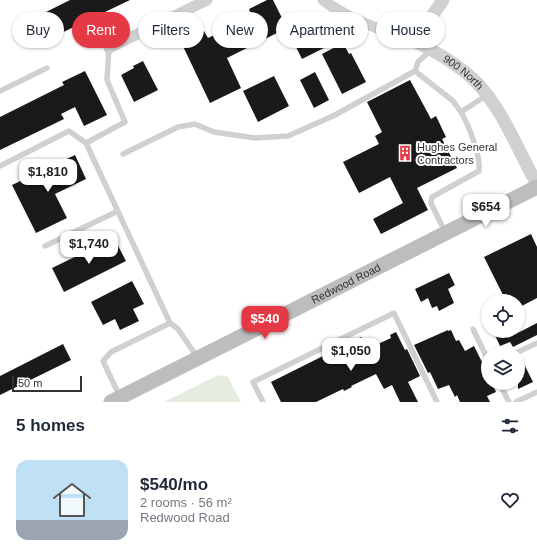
<!DOCTYPE html>
<html lang="en">
<head>
<meta charset="utf-8">
<style>
	body { margin:0; font-family:Arial,sans-serif; background:#f2f2f3; color:#1f2937; height:100vh; display:flex; flex-direction:column; font-size:15px; white-space:nowrap }
	* { box-sizing:border-box; margin:0 }
	p { font-size:13px; color:#747a83 }
	.icon { flex:none; width:22px; height:22px; fill:none; stroke:currentColor; stroke-width:2; stroke-linecap:round; stroke-linejoin:round }
	.map { position:relative; height:402px; overflow:hidden }
	.drawer { display:flex; flex-direction:column; background:#fff; flex:1 }
	.drawer>* { flex:none }
	.banner { position:absolute; left:12px; top:12px; width:513px; height:36px; display:flex; gap:8px }
	.controls { position:absolute; left:481px; top:294px; display:grid; gap:8px }
	.controls a { display:grid; place-items:center; width:44px; height:44px; border-radius:50%; background:#fff; box-shadow:0 1px 3px #0004; font-size:20px }
	.scale { position:absolute; left:12px; bottom:10px; width:70px; box-sizing:border-box; padding-left:4px; border:2px solid #333; border-top:0; font-size:11px; line-height:14px; white-space:nowrap; color:#333; -webkit-text-stroke:3px #fff; paint-order:stroke }
	.price { position:absolute; translate:-50% -34px; padding:0 9px; border-radius:8px; background:#fff; color:#222; font-size:13px; line-height:26px; filter:drop-shadow(0 1px 2px #0008) }
	.price::after { content:''; position:absolute; left:50%; top:24px; width:12px; height:9px; margin-left:-6px; background:inherit; clip-path:polygon(0 0,100% 0,50% 100%) }
	.price.current { background:#e63946; color:#fff }
	ul { padding:0; list-style:none }
	li { display:flex; align-items:center; gap:12px; height:100px; padding:0 16px }
	li span { display:grid; place-items:center; flex:none; width:112px; height:80px; border-radius:12px; color:#555 }
	li>.icon { margin-inline-start:auto }
	span .icon { width:48px; height:48px; fill:#fffc; stroke-width:1 }
	li b { font-size:17px }
	h2 { display:flex; justify-content:space-between; align-items:center; height:48px; padding:0 16px; font-size:17px }
	.pill { padding:0 14px; border-radius:18px; background:#fff; box-shadow:0 1px 3px #0004; font-size:14px; line-height:36px }
	.pill.current { background:#e63946; color:#fff }
	.map>svg:first-child { display:block }
	.green { fill:#e6ecdf }
	.building { fill:#1a1a1a }
	.lines { fill:none; stroke-linecap:round; stroke-linejoin:round }
	.service { stroke:#d0d0d0; stroke-width:5.5 }
	.minor { stroke:#d0d0d0; stroke-width:11 }
	.tertiary { stroke:#d0d0d0; stroke-width:13 }
	.secondary { stroke:#bdbdbd; stroke-width:15 }
	.labels { text-anchor:middle; dominant-baseline:central; stroke-width:4; stroke-linejoin:round; paint-order:stroke }
	.street-label { font-size:11px; fill:#333; stroke:#fff }
	.poi-label { font-size:11px; fill:#333; stroke:#fff; text-anchor:start }
</style>
</head>
<body>
<div class="map">
<svg width="537" height="402" viewBox="0 0 537 402">
	<rect width="100%" height="100%" fill="#fff"/>
	<!-- green -->
	<polygon class="green" points="218,375 228,377 241,402 164,402"/>
	<!-- building -->
	<g class="building">
		<polygon points="70,0 130,0 53,37 42,14"/>
		<polygon points="267,0 273,0 287,28 227,58 241,88 210,103 181,42 204,31 208,38 252,17 249,9"/>
		<polygon points="309,17 324,48 302,59 287,29"/>
		<polygon points="343,43 349,54 351,53 366,82 342,94 322,54"/>
		<polygon points="143,61 158,90 134,102 121,75 134,68 133,66"/>
		<polygon points="85,71 107,115 84,126 75,107 61,114 64,119 0,150 0,117 64,85 62,82"/>
		<polygon points="315,72 329,100 314,108 300,80"/>
		<polygon points="274,76 289,106 258,122 243,91"/>
		<polygon points="410,80 431,119 436,116 446,137 442,139 457,168 417,188 428,210 381,234 373,219 403,203 390,177 359,193 343,162 379,144 375,136 382,132 367,102"/>
		<polygon points="75,155 86,179 55,194 67,218 36,233 12,185"/>
		<polygon points="531,234 537,247 537,298 518,308 518,301 506,301 484,257"/>
		<polygon points="114,238 126,261 64,292 52,268"/>
		<polygon points="449,273 455,285 448,289 454,303 439,311 437,306 432,308 428,298 421,302 415,289"/>
		<polygon points="132,281 144,304 133,309 139,321 120,330 115,319 103,325 91,302"/>
		<polygon points="537,323 537,335 513,347 510,342 500,346 493,331 504,331 508,338"/>
		<polygon points="448,330 448,331 451,330 456,341 459,340 465,351 474,346 488,374 488,383 492,383 496,392 487,396 490,402 460,402 457,395 455,397 449,385 438,389 430,372 428,373 414,345"/>
		<polygon points="396,332 405,350 407,349 420,376 408,382 418,402 400,402 392,385 384,389 376,374 351,386 352,387 344,391 343,389 316,402 281,402 271,382 361,337 367,349 391,338 390,335"/>
		<polygon points="63,344 71,360 0,395 0,376"/>
		<polygon points="520,356 533,382 518,389 518,357"/>
	</g>
	<g class="lines">
		<!-- service -->
		<g class="service">
			<polyline points="109,48 107,80 125,122 86,143 170,323"/>
			<polyline points="431,50 418,62 415,71 453,101 461,112 487,95"/>
			<polyline points="0,91 47,68"/>
			<polyline points="123,154 178,127 195,124 214,132 255,138 288,136 333,116 415,71"/>
			<polyline points="0,166 69,131 86,143"/>
			<path d="M 445,232 L 431,203 L 432,197 L 479,171 C 481,156 469,126 461,112"/>
			<polyline points="45,246 118,211"/>
			<polyline points="473,329 488,360"/>
			<polyline points="516,353 537,343"/>
			<polyline points="499,383 509,402"/>
			<polyline points="120,397 103,361 111,352 170,323 178,329 197,357"/>
			<polyline points="263,402 253,382 394,313 437,402"/>
			<polyline points="516,402 537,392"/>
		</g>
		<!-- minor -->
		<g class="minor">
			<path d="M 323,0 C 351,21 385,31 418,43"/>
			<polyline points="109,48 207,0"/>
		</g>
		<!-- tertiary -->
		<path class="tertiary" id="s1" d="M 443,0 L 430,19 L 418,43 C 440,54 461,66 478,84 C 504,112 518,151 537,184"/>
		<!-- secondary -->
		<path class="secondary" id="s2" d="M 111,402 L 537,187"/>
	</g>
	<!-- icons -->
	<defs>
		<g id="building-bare" transform="scale(1.2)"><path d="M-4-6H4V6H1V3H-1V6H-4ZM-2.5-4.3h1.7v1.8h-1.7ZM.8-4.3h1.7v1.8H.8ZM-2.5-1h1.7V.8h-1.7ZM.8-1h1.7V.8H.8Z" fill="#e63946" stroke="#fff" stroke-width="2.5" paint-order="stroke"/></g>
	</defs>
	<g fill-rule="evenodd">
		<use href="#building-bare" x="405" y="153"/>
	</g>
	<g class="labels">
		<!-- street labels -->
		<g class="street-label">
			<text stroke="none"><textPath href="#s1" startOffset="104">900 North</textPath></text>
			<text stroke="none"><textPath href="#s2" startOffset="263">Redwood Road</textPath></text>
		</g>
		<!-- poi labels -->
		<g class="poi-label">
			<text x="417" y="147">Hughes General<tspan x="417" dy="13">Contractors</tspan></text>
		</g>
	</g>
</svg>
<div class="controls">
<a><svg class="icon" aria-label="locate" viewBox="0 0 24 24"><circle cx="12" cy="12" r="6"/><path d="M12 2v4M12 18v4M2 12h4M18 12h4"/></svg></a>
<a><svg class="icon" aria-label="layers" viewBox="0 0 24 24"><path d="M12 4l9 5-9 5-9-5zM3 14l9 5 9-5"/></svg></a>
</div>
<div class="scale">50 m</div>
<b class="price" style="left:48px;top:193px">$1,810</b>
<b class="price" style="left:486px;top:228px">$654</b>
<b class="price" style="left:89px;top:265px">$1,740</b>
<b class="price current" style="left:265px;top:340px">$540</b>
<b class="price" style="left:351px;top:372px">$1,050</b>
<div class="banner">
<a class="pill">Buy</a>
<a class="pill current">Rent</a>
<a class="pill">Filters</a>
<a class="pill">New</a>
<a class="pill">Apartment</a>
<a class="pill">House</a>
</div>
</div>
<section class="drawer">
<h2>5 homes<svg class="icon" aria-label="filters" viewBox="0 0 24 24"><path d="M4 7h16M4 17h16"/><circle cx="9" cy="7" r="2"/><circle cx="15" cy="17" r="2"/></svg></h2>
<ul>
<li><span style="background:linear-gradient(#bfe0f5 75%,#9aa5b1 0)"><svg class="icon" aria-label="home" viewBox="0 0 24 24"><path d="M3 11l9-7 9 7M6 9v11h12V9"/></svg></span><div><b>$540/mo</b><p>2 rooms · 56 m²</p><p>Redwood Road</p></div><svg class="icon" aria-label="heart" viewBox="0 0 24 24"><path d="M12 20l-8-8c-3-5 5-10 8-4 3-6 11-1 8 4z"/></svg></li>
</ul>
</section>
</body>
</html>
